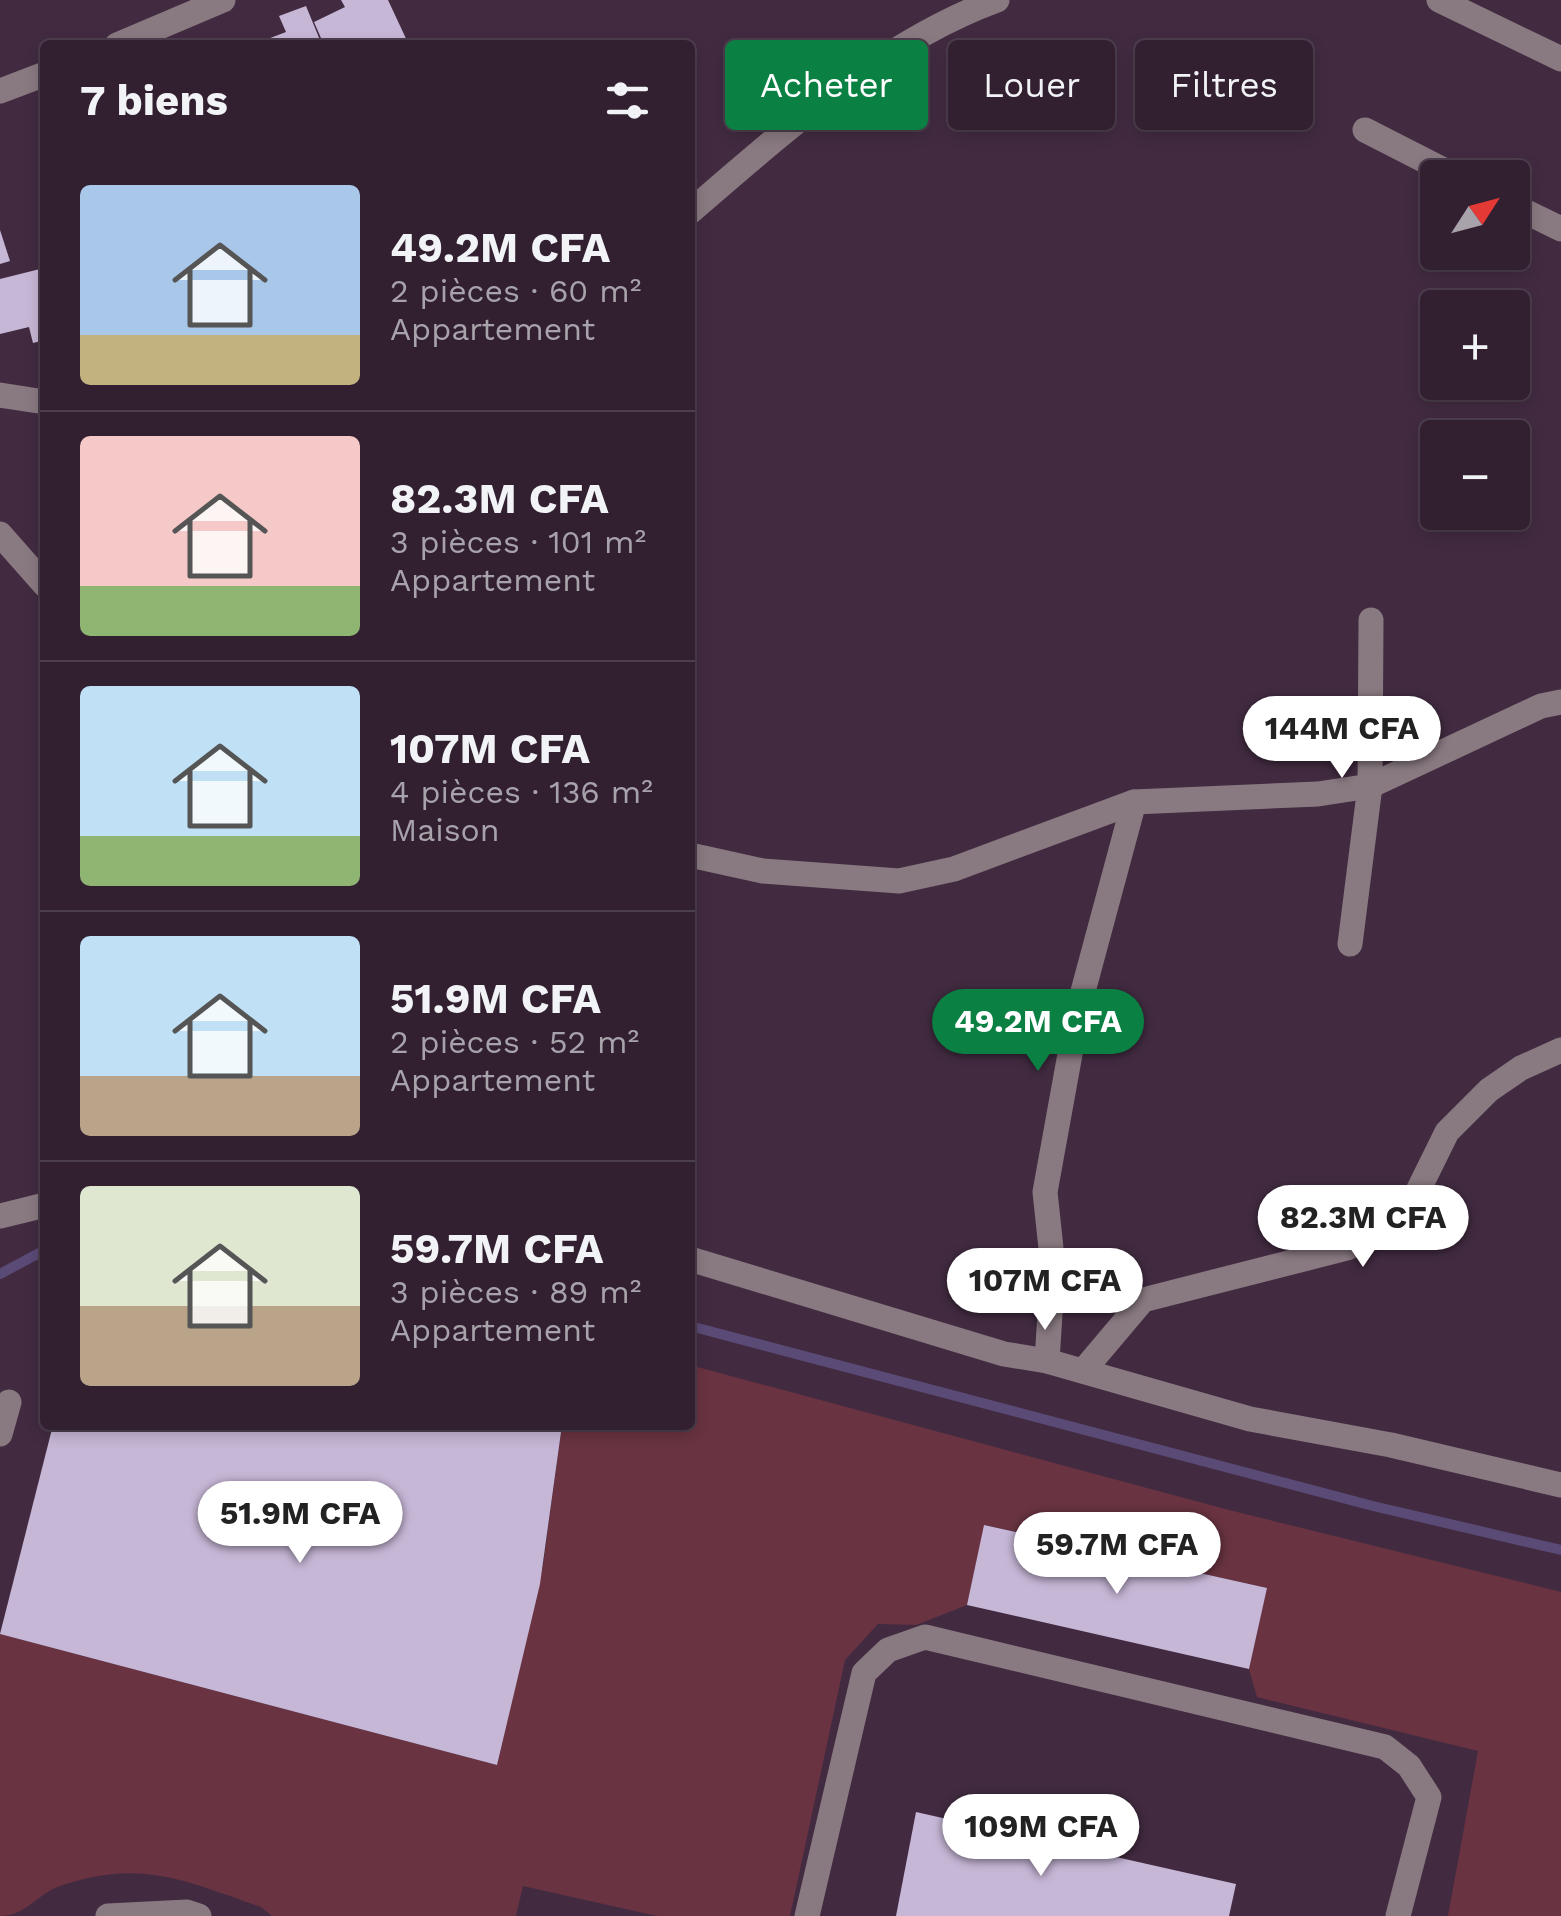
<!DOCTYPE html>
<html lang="fr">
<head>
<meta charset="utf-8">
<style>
	body { margin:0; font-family:"Work Sans",sans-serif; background:#3d2d3d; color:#f1f3f6; height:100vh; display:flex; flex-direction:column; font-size:38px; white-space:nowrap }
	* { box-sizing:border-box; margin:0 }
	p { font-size:32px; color:#a8a3ab }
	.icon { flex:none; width:55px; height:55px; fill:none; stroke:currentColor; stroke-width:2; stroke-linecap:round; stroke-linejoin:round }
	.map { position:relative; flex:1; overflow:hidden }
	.drawer { position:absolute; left:40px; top:40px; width:655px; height:1390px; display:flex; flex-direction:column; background:#322031; border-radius:10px; box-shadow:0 5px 15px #0003,0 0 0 2px #4d3e4d }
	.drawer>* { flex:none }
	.hud { position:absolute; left:725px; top:40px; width:685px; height:90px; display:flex; gap:20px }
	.needle { width:65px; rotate:54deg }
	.fabs { position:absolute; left:1420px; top:160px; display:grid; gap:20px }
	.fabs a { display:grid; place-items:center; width:110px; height:110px; border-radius:10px; background:#322031; box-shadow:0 5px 15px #0003,0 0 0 2px #4d3e4d; font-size:50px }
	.price { position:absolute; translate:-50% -85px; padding:0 22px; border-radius:35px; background:#fff; color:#222; font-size:32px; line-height:65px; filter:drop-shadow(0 2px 5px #0008) }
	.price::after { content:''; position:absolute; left:50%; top:60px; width:30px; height:22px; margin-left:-15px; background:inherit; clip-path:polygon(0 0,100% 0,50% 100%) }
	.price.on { background:#0b8043; color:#fff }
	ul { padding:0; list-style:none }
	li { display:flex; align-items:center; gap:30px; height:250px; padding:0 40px }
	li+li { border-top:2px solid #4d3e4d }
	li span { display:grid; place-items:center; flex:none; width:280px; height:200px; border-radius:10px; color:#555 }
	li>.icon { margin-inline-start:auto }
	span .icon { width:120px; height:120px; fill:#fffc; stroke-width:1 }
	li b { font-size:42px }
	h2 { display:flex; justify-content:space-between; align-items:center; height:120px; padding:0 40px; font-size:42px }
	.tag { padding:0 35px; border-radius:10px; background:#322031; box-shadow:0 5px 15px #0003,0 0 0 2px #4d3e4d; font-size:35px; line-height:90px }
	.tag.on { background:#0b8043; color:#fff }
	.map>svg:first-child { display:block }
	.green { fill:#693341 }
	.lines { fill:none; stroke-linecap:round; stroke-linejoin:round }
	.stream { stroke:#5a4a76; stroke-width:10 }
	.building { fill:#c7b7d7 }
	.minor { stroke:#897a81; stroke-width:25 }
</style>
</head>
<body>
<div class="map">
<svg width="1561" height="1916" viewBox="0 0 1561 1916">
	<rect width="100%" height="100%" fill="#422b41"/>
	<!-- green -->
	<path class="green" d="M 690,1365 L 1229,1510 L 1561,1592 L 1561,1916 L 1448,1916 L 1478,1751 L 1257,1697 L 1249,1669 L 1267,1588 L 985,1525 L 967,1605 L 916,1625 L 878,1624 L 845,1660 L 790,1916 L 657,1916 L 523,1886 L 516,1916 L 272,1916 L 261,1907 C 186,1881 141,1858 60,1886 C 37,1894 26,1916 0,1916 L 0,1634 L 497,1765 L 543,1566 L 562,1425 L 690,1425 Z"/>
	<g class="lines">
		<!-- stream -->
		<g class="stream">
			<polyline points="0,1274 45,1250"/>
			<polyline points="690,1326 1373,1506 1561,1550"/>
		</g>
	</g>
	<!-- building -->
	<g class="building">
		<polygon points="341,0 388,0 409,45 324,45 314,22 345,7"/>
		<polygon points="306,6 322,45 252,45 286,32 279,16"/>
		<polygon points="0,230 10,261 0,264"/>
		<polygon points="44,268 45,340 33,343 29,327 0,334 0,279"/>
		<polygon points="53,1425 562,1425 540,1584 497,1765 0,1634"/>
		<polygon points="984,1525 1267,1588 1249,1669 967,1605"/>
		<polygon points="916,1812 1236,1884 1229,1916 896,1916"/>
	</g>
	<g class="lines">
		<!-- minor -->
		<g class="minor">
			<polyline points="1439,0 1561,59"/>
			<polyline points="117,45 223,0"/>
			<polyline points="0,91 45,74"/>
			<polyline points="1365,130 1459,178"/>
			<polyline points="1512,205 1561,229"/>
			<path d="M 690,212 C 782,133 882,42 997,0"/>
			<polyline points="0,395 45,402"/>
			<polyline points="0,534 45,585"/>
			<polyline points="690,855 763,871 899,881 954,869 1134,802 1318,794 1370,786 1541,706 1561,702"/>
			<polyline points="1350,944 1370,786 1371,620"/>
			<polyline points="0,1216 45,1205"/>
			<polyline points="690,1259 1004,1354 1047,1361 1250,1419 1391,1445 1561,1485"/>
			<polyline points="1047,1361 1053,1267 1045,1192 1078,1010 1134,802"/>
			<polyline points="1083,1371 1143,1300 1347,1248 1387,1228 1410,1207 1447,1132 1489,1090 1521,1068 1561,1050"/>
			<polyline points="0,1434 9,1402"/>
			<polyline points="108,1916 187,1912 199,1916"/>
			<polyline points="807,1916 864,1673 888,1650 925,1637 1385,1747 1409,1766 1429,1797 1398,1916"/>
		</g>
	</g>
</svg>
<div class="fabs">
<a><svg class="needle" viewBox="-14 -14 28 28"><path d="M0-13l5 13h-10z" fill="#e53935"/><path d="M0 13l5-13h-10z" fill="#a8a3ab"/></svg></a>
<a>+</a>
<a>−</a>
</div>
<b class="price" style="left:1342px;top:781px">144M CFA</b>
<b class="price on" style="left:1038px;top:1074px">49.2M CFA</b>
<b class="price" style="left:1363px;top:1270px">82.3M CFA</b>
<b class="price" style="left:1045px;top:1333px">107M CFA</b>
<b class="price" style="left:300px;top:1566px">51.9M CFA</b>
<b class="price" style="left:1117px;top:1597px">59.7M CFA</b>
<b class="price" style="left:1041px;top:1879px">109M CFA</b>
<div class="hud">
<a class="tag on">Acheter</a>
<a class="tag">Louer</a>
<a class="tag">Filtres</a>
</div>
<section class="drawer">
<h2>7 biens<svg class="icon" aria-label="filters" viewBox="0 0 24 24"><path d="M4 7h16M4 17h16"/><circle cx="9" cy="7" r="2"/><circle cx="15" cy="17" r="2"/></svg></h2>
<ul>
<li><span style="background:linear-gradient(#a9c7e8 75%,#c2b280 0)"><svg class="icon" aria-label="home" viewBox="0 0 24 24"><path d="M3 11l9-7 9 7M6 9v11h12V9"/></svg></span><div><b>49.2M CFA</b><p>2 pièces · 60 m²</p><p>Appartement</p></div></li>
<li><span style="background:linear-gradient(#f6c9c9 75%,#8fb573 0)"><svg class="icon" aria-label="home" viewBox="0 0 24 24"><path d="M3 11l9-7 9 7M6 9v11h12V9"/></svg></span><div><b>82.3M CFA</b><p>3 pièces · 101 m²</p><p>Appartement</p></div></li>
<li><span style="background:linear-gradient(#bfe0f5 75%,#8fb573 0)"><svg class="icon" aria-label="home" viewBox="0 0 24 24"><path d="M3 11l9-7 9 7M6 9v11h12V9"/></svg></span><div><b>107M CFA</b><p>4 pièces · 136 m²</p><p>Maison</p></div></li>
<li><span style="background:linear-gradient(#bfe0f5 70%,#b9a48a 0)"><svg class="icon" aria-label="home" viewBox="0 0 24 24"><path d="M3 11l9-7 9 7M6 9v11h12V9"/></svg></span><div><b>51.9M CFA</b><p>2 pièces · 52 m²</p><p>Appartement</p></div></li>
<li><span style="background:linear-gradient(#dfe7d0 60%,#b9a48a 0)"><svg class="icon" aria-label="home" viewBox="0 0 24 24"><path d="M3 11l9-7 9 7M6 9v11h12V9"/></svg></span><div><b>59.7M CFA</b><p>3 pièces · 89 m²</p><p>Appartement</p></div></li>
</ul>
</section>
</div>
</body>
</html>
